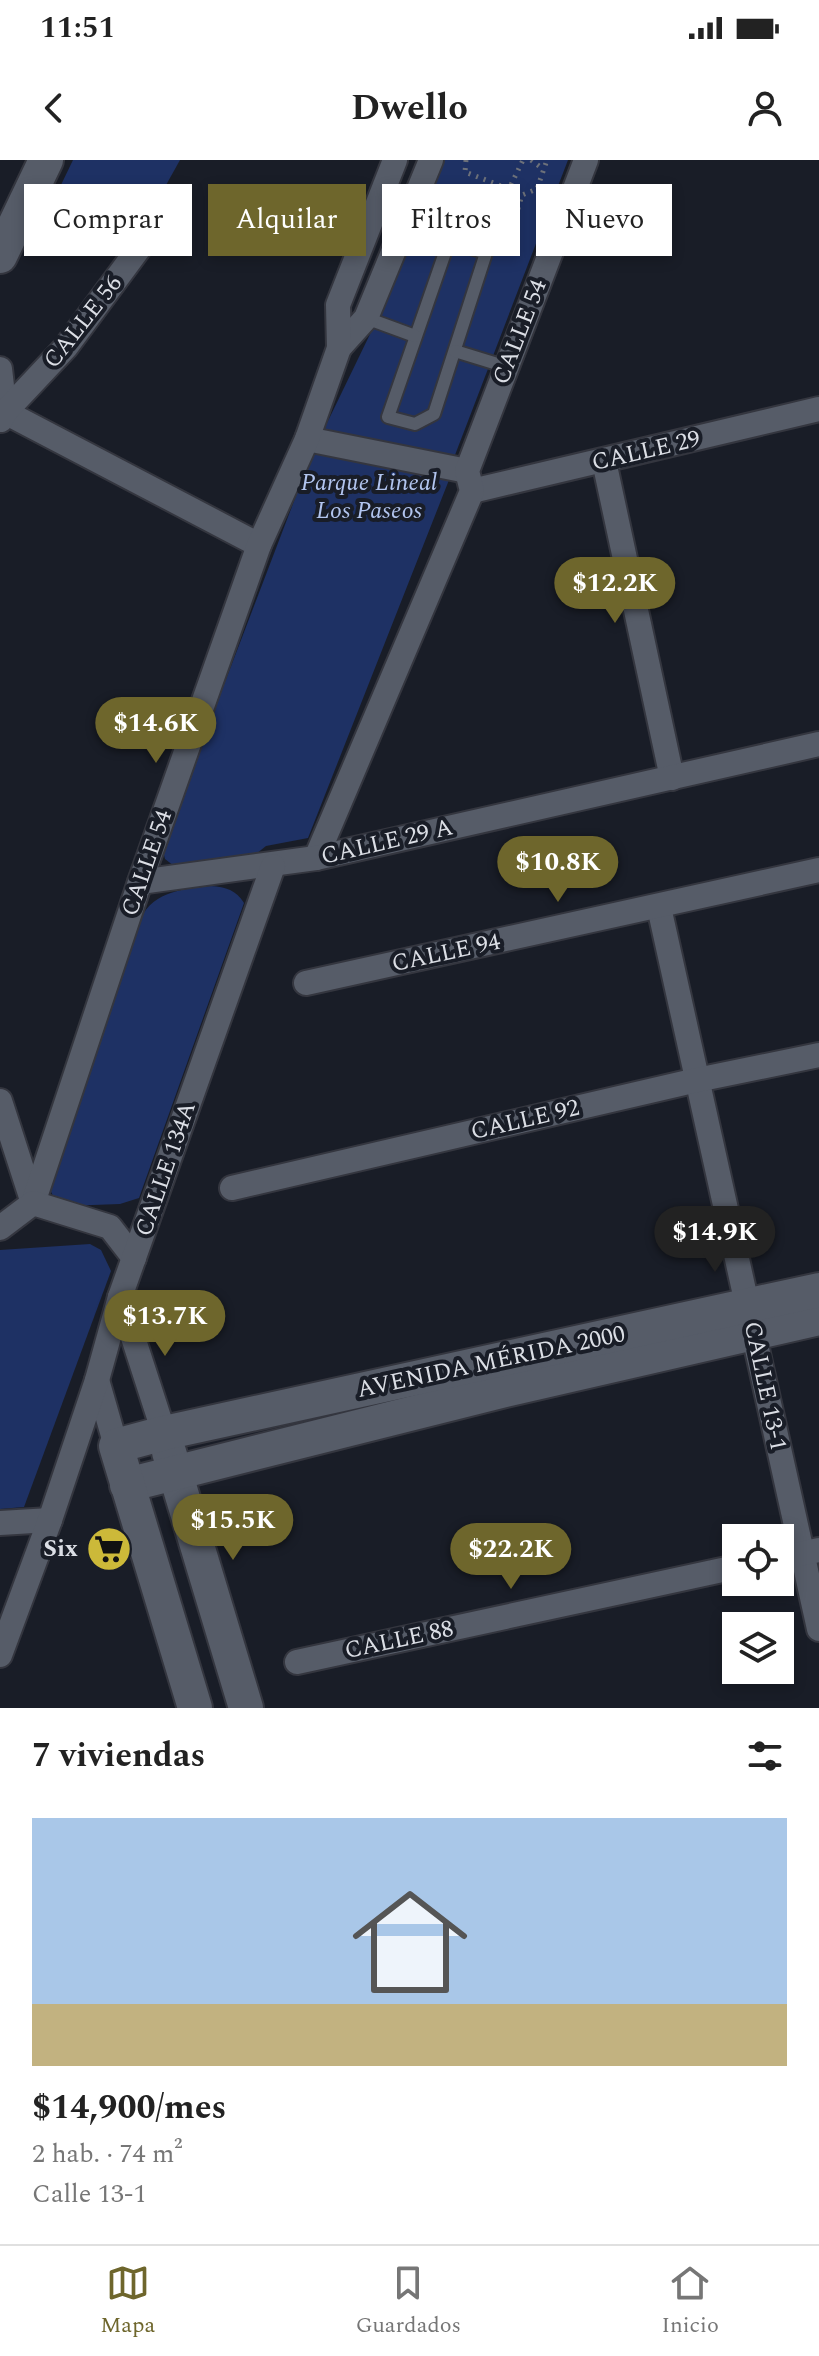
<!DOCTYPE html>
<html lang="es">
<head>
<meta charset="utf-8">
<style>
	body { margin:0; font-family:Spectral,serif; background:#f2f2f2; color:#222; height:100vh; display:flex; flex-direction:column; font-size:30px; white-space:nowrap }
	* { box-sizing:border-box; margin:0 }
	p { font-size:26px; color:#767676 }
	.icon { flex:none; width:44px; height:44px; fill:none; stroke:currentColor; stroke-width:2; stroke-linecap:round; stroke-linejoin:round }
	.map { position:relative; height:1548px; overflow:hidden }
	.side { display:flex; flex-direction:column; background:#fff; flex:1 }
	.side>* { flex:none }
	.hud { position:absolute; left:24px; top:24px; width:772px; height:72px; display:flex; gap:16px }
	.controls { position:absolute; left:722px; top:1364px; display:grid; gap:16px }
	.controls a { display:grid; place-items:center; width:72px; height:72px; border-radius:0px; background:#fff; box-shadow:0 4px 12px #0003; font-size:40px }
	.price { position:absolute; translate:-50% -68px; padding:0 18px; border-radius:28px; background:#6e662c; color:#fff; font-size:26px; line-height:52px; filter:drop-shadow(0 2px 4px #0008) }
	.price::after { content:''; position:absolute; left:50%; top:48px; width:24px; height:18px; margin-left:-12px; background:inherit; clip-path:polygon(0 0,100% 0,50% 100%) }
	.price.on { background:#222; color:#fff }
	ul { padding:0; list-style:none }
	li { display:grid; align-content:center; gap:16px; height:424px; padding:0 32px }
	li+li { border-top:2px solid #e0e0e0 }
	li span { display:grid; place-items:center; height:248px; border-radius:0px; color:#555 }
	li>.icon { margin-inline-start:auto }
	span .icon { width:144px; height:144px; fill:#fffc; stroke-width:1 }
	li b { font-size:34px }
	h2 { display:flex; justify-content:space-between; align-items:center; height:96px; padding:0 32px; font-size:34px }
	.chip { padding:0 28px; border-radius:0px; background:#fff; box-shadow:0 4px 12px #0003; font-size:28px; line-height:72px }
	.chip.on { background:#6e662c; color:#fff }
	.status { display:flex; justify-content:space-between; align-items:center; height:56px; padding:0 40px; background:#fff; direction:ltr }
	.status svg { height:22px; fill:currentColor }
	header { display:flex; justify-content:space-between; align-items:center; height:104px; padding:0 32px; background:#fff; font-size:36px; font-weight:700 }
	.tabs { display:flex; justify-content:space-around; align-items:center; height:112px; border-top:2px solid #e0e0e0; background:#fff; font-size:22px; color:#767676 }
	.tabs a { display:grid; justify-items:center; gap:4px }
	.tabs .on { color:#6e662c }
	.map>svg:first-child { display:block }
	.park { fill:#1e3164 }
	.lines { fill:none; stroke-linecap:round; stroke-linejoin:round }
	.service-casing { stroke:#34363f; stroke-width:16 }
	.minor-casing { stroke:#34363f; stroke-width:28 }
	.secondary-casing { stroke:#34363f; stroke-width:38 }
	.path { stroke:#6d717a; stroke-width:5; stroke-dasharray:2 6; stroke-linecap:butt }
	.service { stroke:#565c68; stroke-width:12 }
	.minor { stroke:#565c68; stroke-width:24 }
	.secondary { stroke:#565c68; stroke-width:34 }
	.labels { text-anchor:middle; dominant-baseline:central; stroke-width:8; stroke-linejoin:round; paint-order:stroke }
	.street-label { font-size:24px; fill:#dbdee5; stroke:#191d27 }
	.park-label { font-size:24px; font-style:italic; fill:#b2c5ef; stroke:#191d27 }
	.poi-label { font-size:24px; font-weight:bold; fill:#dbdee5; stroke:#191d27; text-anchor:end }
</style>
</head>
<body>
<div class="status"><b>11:51</b><svg viewBox="0 0 49 12"><path d="M0 12V9h3v3zM5 12V6h3v6zM10 12V3h3v9zM15 12V0h3v12zM26 1h20v11H26zM47 4h2v5h-2z"/></svg></div>
<header><svg class="icon" aria-label="back" viewBox="0 0 24 24"><path d="M15 5l-7 7 7 7"/></svg>Dwello<svg class="icon" aria-label="person" viewBox="0 0 24 24"><circle cx="12" cy="8" r="4"/><path d="M4 21q1-7 8-7t8 7"/></svg></header>
<div class="map">
<svg width="819" height="1548" viewBox="0 0 819 1548">
	<rect width="100%" height="100%" fill="#191d27"/>
	<!-- park -->
	<g class="park">
		<polygon points="73,0 180,0 127,95 60,27"/>
		<polygon points="440,0 568,0 450,308 449,320 308,678 266,686 256,694 178,709 165,699 162,687 312,294 387,139"/>
		<path d="M 211,726 C 226,727 236,730 244,743 L 139,1038 L 120,1044 L 65,1046 L 53,1036 L 48,1025 L 141,758 C 154,731 184,729 211,726 Z"/>
		<polygon points="90,1084 101,1090 111,1111 24,1347 0,1349 0,1090"/>
	</g>
	<g class="lines">
		<!-- service casing -->
		<g class="service-casing">
			<g id="service">
				<polygon points="449,81 486,93 434,254 415,264 388,257"/>
				<polyline points="366,158 415,176"/>
				<polyline points="455,191 507,207"/>
			</g>
		</g>
		<!-- minor casing -->
		<g class="minor-casing">
			<g id="minor">
				<polyline points="339,188 366,158 431,0"/>
				<polyline points="0,209 5,252 259,385"/>
				<polyline points="1,260 5,252 66,187 148,76 158,56"/>
				<polyline points="307,279 467,311"/>
				<polyline points="604,301 672,618"/>
				<polyline points="472,331 819,249"/>
				<polyline points="316,698 472,331 467,311 586,0"/>
				<polyline points="140,722 316,698 819,584"/>
				<polyline points="659,747 819,1469"/>
				<polyline points="306,823 819,710"/>
				<polyline points="0,941 33,1043"/>
				<polyline points="232,1028 697,920 819,895"/>
				<polyline points="33,1043 140,722 259,385 307,279 339,188 338,145 395,0"/>
				<polyline points="0,1068 33,1043 110,1067 134,1098"/>
				<polyline points="120,1137 164,1273"/>
				<polyline points="97,1220 116,1286"/>
				<polyline points="0,1363 50,1360"/>
				<polyline points="780,1398 819,1390"/>
				<polyline points="0,1495 50,1360 97,1220 120,1137 273,706"/>
				<polyline points="297,1502 736,1407"/>
			</g>
		</g>
		<!-- secondary casing -->
		<g class="secondary-casing">
			<g id="secondary">
				<polyline points="0,96 46,0"/>
				<polyline points="169,1292 246,1548"/>
				<polyline points="127,1325 505,1230 819,1158"/>
				<polyline points="195,1548 116,1286 164,1273 819,1130"/>
			</g>
		</g>
		<!-- path -->
		<g class="path">
			<polyline points="466,0 465,12 509,29 523,0"/>
			<polyline points="531,0 543,9"/>
			<polyline points="511,72 522,35 537,29 547,0"/>
		</g>
		<!-- service -->
		<use href="#service" class="service"/>
		<!-- minor -->
		<use href="#minor" class="minor"/>
		<!-- secondary -->
		<use href="#secondary" class="secondary"/>
	</g>
	<!-- icons -->
	<defs>
		<g id="supermarket-disc" transform="scale(2.3)"><circle r="9.5" fill="#ccb939" stroke="#191d27"/><path d="M-6-5.5h2.5l.6 2H6L4.5 2H-2.5L-4.4-4H-6ZM-1.5 3.2a1.3 1.3 0 1 0 .1 0ZM3 3.2a1.3 1.3 0 1 0 .1 0Z" fill="#111"/></g>
	</defs>
	<g fill-rule="evenodd">
		<use href="#supermarket-disc" x="109" y="1389"/>
	</g>
	<g class="labels">
		<!-- street labels -->
		<g class="street-label">
			<text transform="translate(83 162) rotate(-52)">CALLE 56</text>
			<text transform="translate(520 172) rotate(-69)">CALLE 54</text>
			<text transform="translate(646 291) rotate(-13)">CALLE 29</text>
			<text transform="translate(387 682) rotate(-13)">CALLE 29 A</text>
			<text transform="translate(147 703) rotate(-71)">CALLE 54</text>
			<text transform="translate(446 793) rotate(-12)">CALLE 94</text>
			<text transform="translate(525 960) rotate(-13)">CALLE 92</text>
			<text transform="translate(166 1009) rotate(-71)">CALLE 134A</text>
			<text transform="translate(491 1202) rotate(-12)">AVENIDA MÉRIDA 2000</text>
			<text transform="translate(765 1226) rotate(78)">CALLE 13-1</text>
			<text transform="translate(399 1480) rotate(-12)">CALLE 88</text>
		</g>
		<!-- park labels -->
		<g class="park-label">
			<text x="369" y="323">Parque Lineal<tspan x="369" dy="28">Los Paseos</tspan></text>
		</g>
		<!-- poi labels -->
		<g class="poi-label">
			<text x="78" y="1389">Six</text>
		</g>
	</g>
</svg>
<div class="controls">
<a><svg class="icon" aria-label="locate" viewBox="0 0 24 24"><circle cx="12" cy="12" r="6"/><path d="M12 2v4M12 18v4M2 12h4M18 12h4"/></svg></a>
<a><svg class="icon" aria-label="layers" viewBox="0 0 24 24"><path d="M12 4l9 5-9 5-9-5zM3 14l9 5 9-5"/></svg></a>
</div>
<b class="price" style="left:615px;top:465px">$12.2K</b>
<b class="price" style="left:156px;top:605px">$14.6K</b>
<b class="price" style="left:558px;top:744px">$10.8K</b>
<b class="price on" style="left:715px;top:1114px">$14.9K</b>
<b class="price" style="left:165px;top:1198px">$13.7K</b>
<b class="price" style="left:233px;top:1402px">$15.5K</b>
<b class="price" style="left:511px;top:1431px">$22.2K</b>
<div class="hud">
<a class="chip">Comprar</a>
<a class="chip on">Alquilar</a>
<a class="chip">Filtros</a>
<a class="chip">Nuevo</a>
</div>
</div>
<section class="side">
<h2>7 viviendas<svg class="icon" aria-label="filters" viewBox="0 0 24 24"><path d="M4 7h16M4 17h16"/><circle cx="9" cy="7" r="2"/><circle cx="15" cy="17" r="2"/></svg></h2>
<ul>
<li><span style="background:linear-gradient(#a9c7e8 75%,#c2b280 0)"><svg class="icon" aria-label="home" viewBox="0 0 24 24"><path d="M3 11l9-7 9 7M6 9v11h12V9"/></svg></span><div><b>$14,900/mes</b><p>2 hab. · 74 m²</p><p>Calle 13-1</p></div></li>
</ul>
</section>
<nav class="tabs">
<a class="on"><svg class="icon" aria-label="map" viewBox="0 0 24 24"><path d="M3 6l6-2 6 2 6-2v14l-6 2-6-2-6 2zM9 4v14M15 6v14"/></svg>Mapa</a>
<a><svg class="icon" aria-label="saved" viewBox="0 0 24 24"><path d="M7 4h10v16l-5-4-5 4z"/></svg>Guardados</a>
<a><svg class="icon" aria-label="home" viewBox="0 0 24 24"><path d="M3 11l9-7 9 7M6 9v11h12V9"/></svg>Inicio</a>
</nav>
</body>
</html>
